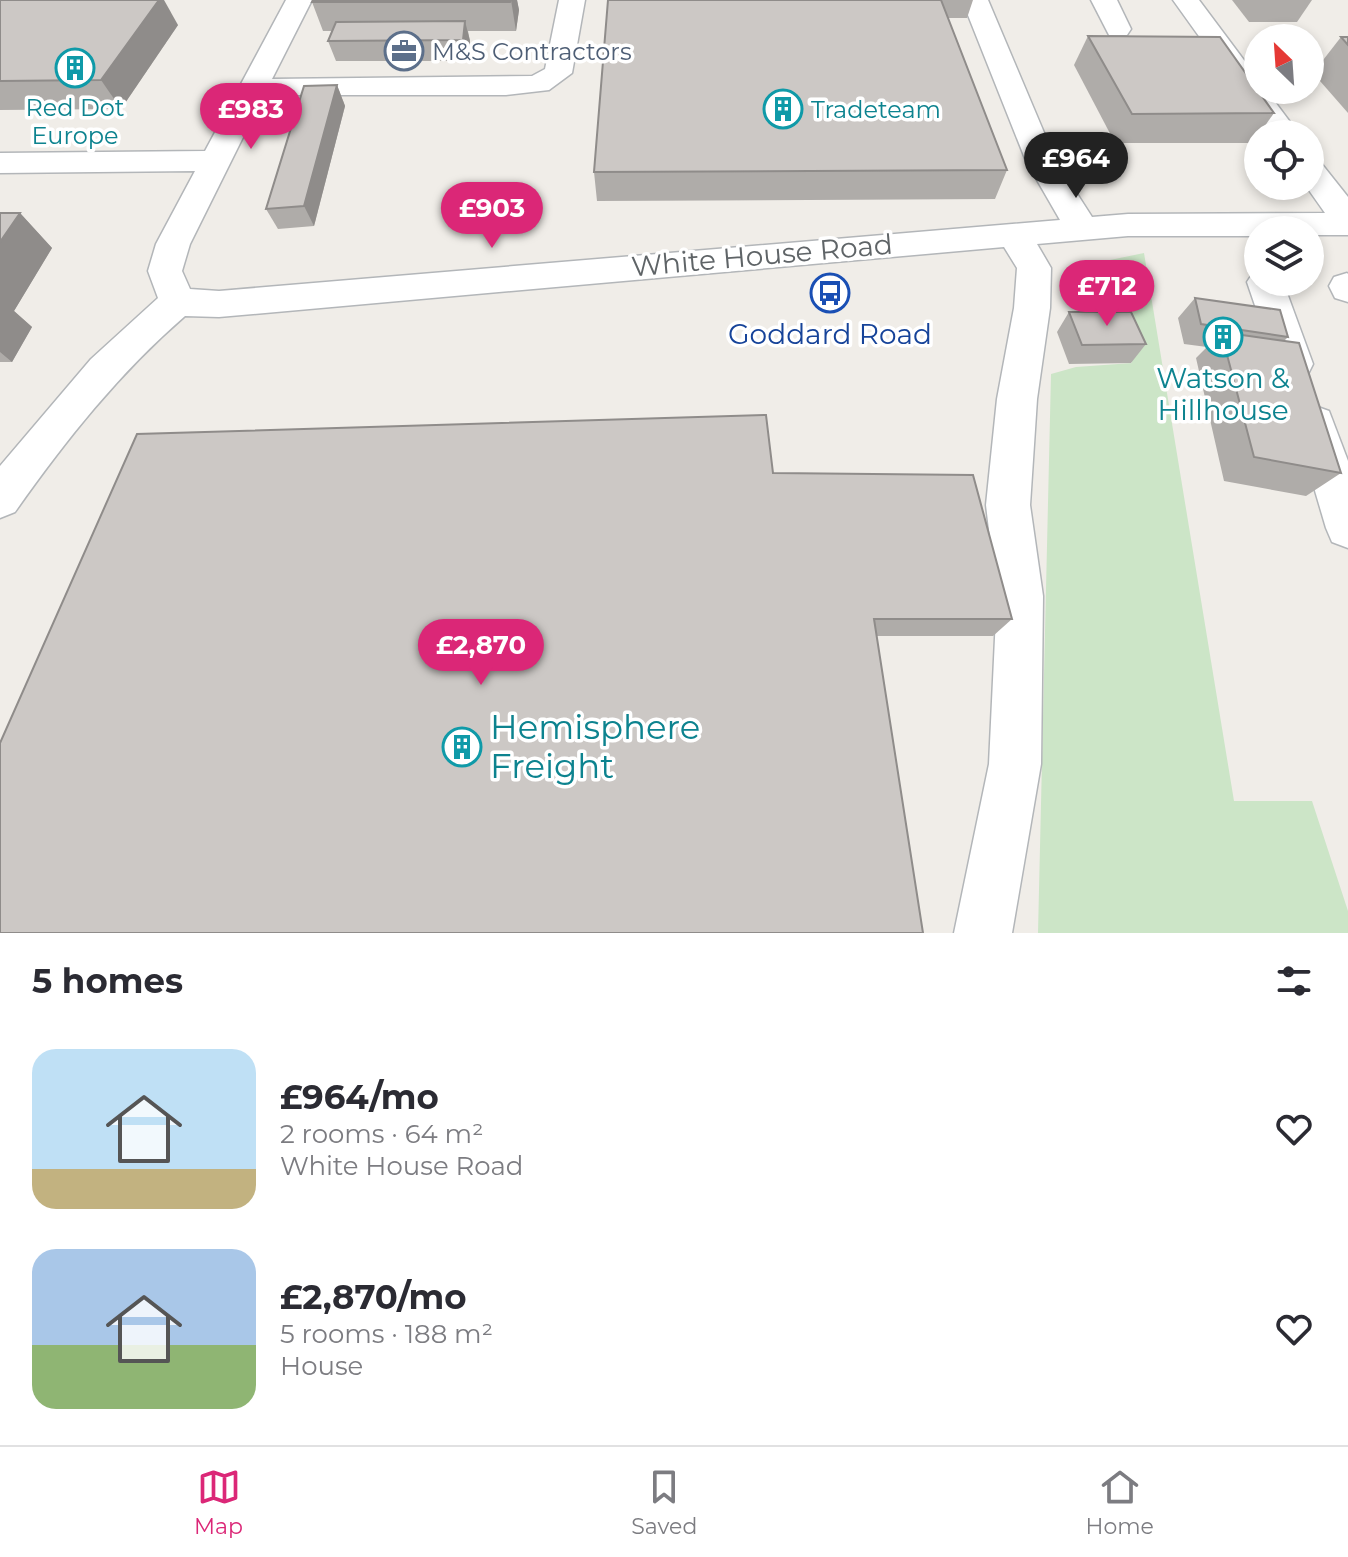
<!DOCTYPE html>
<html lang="en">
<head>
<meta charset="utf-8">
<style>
	body { margin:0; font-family:Montserrat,sans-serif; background:#f2f2f3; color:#2b2b33; height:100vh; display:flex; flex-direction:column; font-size:30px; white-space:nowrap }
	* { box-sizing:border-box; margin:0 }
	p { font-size:26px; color:#7c7c81 }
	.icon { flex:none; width:44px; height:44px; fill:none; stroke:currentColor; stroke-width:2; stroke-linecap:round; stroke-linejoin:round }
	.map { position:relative; height:933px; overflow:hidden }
	.panel { display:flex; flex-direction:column; background:#fff; flex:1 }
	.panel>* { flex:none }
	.needle { width:52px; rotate:335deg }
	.buttons { position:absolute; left:1244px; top:24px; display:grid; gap:16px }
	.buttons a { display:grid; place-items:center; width:80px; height:80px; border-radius:50%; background:#fff; box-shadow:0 4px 12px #0003; font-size:40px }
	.price { position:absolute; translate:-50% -68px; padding:0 18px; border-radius:28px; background:#db2777; color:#fff; font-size:26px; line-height:52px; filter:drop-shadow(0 2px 4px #0008) }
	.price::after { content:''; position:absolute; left:50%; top:48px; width:24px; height:18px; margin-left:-12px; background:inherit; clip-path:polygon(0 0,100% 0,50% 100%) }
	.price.active { background:#222; color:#fff }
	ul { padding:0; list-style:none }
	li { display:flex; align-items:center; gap:24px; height:200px; padding:0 32px }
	li span { display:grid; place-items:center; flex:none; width:224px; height:160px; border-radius:24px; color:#555 }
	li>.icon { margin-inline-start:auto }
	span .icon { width:96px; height:96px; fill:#fffc; stroke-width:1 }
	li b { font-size:34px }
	h2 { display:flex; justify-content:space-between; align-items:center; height:96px; padding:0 32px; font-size:34px }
	.tabs { display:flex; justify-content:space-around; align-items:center; height:112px; border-top:2px solid #e1e1e2; background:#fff; font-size:22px; color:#7c7c81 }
	.tabs a { display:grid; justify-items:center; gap:4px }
	.tabs .active { color:#db2777 }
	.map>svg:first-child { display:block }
	.green { fill:#cce5c7 }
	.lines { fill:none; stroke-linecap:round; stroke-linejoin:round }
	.minor-casing { stroke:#b3b6b9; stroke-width:3 }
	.minor { fill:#fff; fill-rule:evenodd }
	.wall { fill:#afaca9 }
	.shaded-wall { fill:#8f8c8a }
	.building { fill:#ccc8c5; stroke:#8f8c8a; stroke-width:2 }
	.labels { text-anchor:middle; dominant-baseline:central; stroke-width:7; stroke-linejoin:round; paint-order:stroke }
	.far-service-label { font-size:24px; fill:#4e5e75; stroke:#fff; text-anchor:start }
	.far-culture-label { font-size:24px; fill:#0d838f; stroke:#fff }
	.street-label { font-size:28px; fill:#5f6467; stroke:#fff }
	.transit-label { font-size:28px; fill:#164399; stroke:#fff }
	.culture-label { font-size:28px; fill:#0d838f; stroke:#fff }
	.near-culture-label { font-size:34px; fill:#0d838f; stroke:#fff; text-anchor:start }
</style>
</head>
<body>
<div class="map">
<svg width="1348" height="933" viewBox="0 0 1348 933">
	<rect width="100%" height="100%" fill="#f0ede8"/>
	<!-- green -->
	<polygon class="green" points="1144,253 1234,801 1312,801 1348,911 1348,933 1038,933 1051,374 1076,367 1132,363 1118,330 1087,328 1090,287 1110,260"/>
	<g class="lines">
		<!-- minor casing -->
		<g class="minor-casing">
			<g id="minor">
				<path d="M 286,0 L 312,0 L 272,79 L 532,76 L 545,69 L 559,0 L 585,0 L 572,73 L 549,90 L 506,95 L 264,95 L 190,244 L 182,271 L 190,289 L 219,291 L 1060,220 L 1026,161 L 962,0 L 988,0 L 1056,161 L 1092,217 L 1128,214 L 1325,213 L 1306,186 L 1310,186 L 1310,160 L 1321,163 L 1348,197 L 1348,235 L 1310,235 L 1310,230 L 1258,230 L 1258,236 L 1128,236 L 1037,244 L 1051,268 L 1050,308 L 1037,399 L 1030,505 L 1043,596 L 1041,764 L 1012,933 L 954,933 L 989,764 L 997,596 L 986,505 L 997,399 L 1014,308 L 1017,268 L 1004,247 L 219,317 L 185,316 C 119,373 65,441 15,512 L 0,518 L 0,466 L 91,359 L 158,298 L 148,271 L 156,244 L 195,171 L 0,173 L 0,153 L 205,151 Z"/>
				<polygon points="1091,0 1117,0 1131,29 1127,35 1109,35"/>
				<polygon points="1173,0 1199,0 1258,79 1258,90 1266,90 1299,134 1269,134"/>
				<polygon points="1258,271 1258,282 1283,282 1313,364 1308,374 1294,379 1280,374 1275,364 1247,282 1253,273"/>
				<polygon points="1347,273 1348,274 1348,302 1335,298 1329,286 1334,277"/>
				<polygon points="1315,406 1329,411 1348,461 1348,548 1332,542 1326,528 1295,423 1301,411"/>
			</g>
		</g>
		<!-- minor -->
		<use href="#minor" class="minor"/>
	</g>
	<!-- wall -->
	<g class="wall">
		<polygon points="0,0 178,25 121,109 0,110"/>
		<polygon points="313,0 517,0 519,10 516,31 468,31 470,41 468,61 336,61 328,41 332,31 323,31 312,2"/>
		<polygon points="608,0 973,0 967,18 948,18 1007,170 995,199 597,201 594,172"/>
		<polygon points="1232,0 1312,0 1297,22 1249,22"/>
		<polygon points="1088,36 1274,113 1253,143 1115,143 1074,65"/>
		<polygon points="1341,37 1348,37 1348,113 1313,73"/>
		<polygon points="337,85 345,106 314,226 278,229 266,209"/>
		<polygon points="0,213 20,213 52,248 14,311 32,327 12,362 0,362"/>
		<polygon points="1195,298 1288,337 1284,341 1341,473 1306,496 1224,481 1196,358 1207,347 1184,344 1178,318"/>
		<polygon points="1069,312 1146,344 1131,363 1069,364 1057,332"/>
		<polygon points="773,473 1012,619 993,636 877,636"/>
	</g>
	<!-- shaded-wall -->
	<g class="shaded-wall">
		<polygon points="159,0 164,0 178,25 121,109 101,80"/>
		<polygon points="511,0 517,0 519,10 516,31"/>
		<polygon points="465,21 470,41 468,61 463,40"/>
		<polygon points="337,85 345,106 314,226 304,206"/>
		<polygon points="20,213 52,248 14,311 32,327 12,362 0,352 0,242"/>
	</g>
	<!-- building -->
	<g class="building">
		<polygon points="0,0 159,0 101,80 0,81"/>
		<polygon points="313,0 511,0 510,2 312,2"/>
		<polygon points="608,0 941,0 1007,170 594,172"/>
		<polygon points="465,21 463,40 328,41 336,22"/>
		<polygon points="1088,36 1220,37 1274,113 1132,114"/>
		<polygon points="1341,37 1348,37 1348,45"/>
		<polygon points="337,85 304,206 266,209 304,86"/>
		<polygon points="0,213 20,213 0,242"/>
		<polygon points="1195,298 1280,310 1288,337 1201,324"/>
		<polygon points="1069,312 1131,312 1146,344 1082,345"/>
		<polygon points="1221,332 1299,343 1341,473 1254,457"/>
		<polygon points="766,415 773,473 973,475 1012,619 874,619 923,933 0,933 0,743 137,434"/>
	</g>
	<!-- icons -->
	<defs>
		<g id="office-ring" transform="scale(2)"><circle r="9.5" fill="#fff" stroke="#5c6f8a" stroke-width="1.5"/><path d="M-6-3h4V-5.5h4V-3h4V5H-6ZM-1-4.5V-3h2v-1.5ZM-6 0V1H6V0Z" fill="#5c6f8a"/></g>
		<g id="building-ring" transform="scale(2)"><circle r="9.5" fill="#fff" stroke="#0f9aa8" stroke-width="1.5"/><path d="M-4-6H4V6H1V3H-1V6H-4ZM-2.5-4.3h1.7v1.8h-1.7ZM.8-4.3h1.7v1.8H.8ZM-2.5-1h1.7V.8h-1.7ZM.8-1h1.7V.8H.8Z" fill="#0f9aa8"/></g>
		<g id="bus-ring" transform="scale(2)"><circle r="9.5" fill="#fff" stroke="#1a4fb4" stroke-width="1.5"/><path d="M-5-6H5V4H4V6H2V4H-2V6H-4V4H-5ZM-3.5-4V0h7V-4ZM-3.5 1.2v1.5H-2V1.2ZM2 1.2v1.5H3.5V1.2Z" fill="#1a4fb4"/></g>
	</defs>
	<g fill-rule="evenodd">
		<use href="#office-ring" x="404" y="51"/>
		<use href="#building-ring" x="75" y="68"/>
		<use href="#building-ring" x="783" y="109"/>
		<use href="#bus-ring" x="830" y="293"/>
		<use href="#building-ring" x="1223" y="337"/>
		<use href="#building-ring" x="462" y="747"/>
	</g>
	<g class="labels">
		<!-- far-service labels -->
		<g class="far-service-label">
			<text x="432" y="51">M&amp;S Contractors</text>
		</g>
		<!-- far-culture labels -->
		<g class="far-culture-label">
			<text x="75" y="107">Red Dot<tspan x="75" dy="28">Europe</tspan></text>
			<text x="811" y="109" text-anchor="start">Tradeteam</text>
		</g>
		<!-- street labels -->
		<g class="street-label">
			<text transform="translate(762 255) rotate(-5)">White House Road</text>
		</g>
		<!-- transit labels -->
		<g class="transit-label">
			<text x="830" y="334">Goddard Road</text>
		</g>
		<!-- culture labels -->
		<g class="culture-label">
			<text x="1223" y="378">Watson &amp;<tspan x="1223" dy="32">Hillhouse</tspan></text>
		</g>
		<!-- near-culture labels -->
		<g class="near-culture-label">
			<text x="490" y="727">Hemisphere<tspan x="490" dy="39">Freight</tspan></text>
		</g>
	</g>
</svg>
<div class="buttons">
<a><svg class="needle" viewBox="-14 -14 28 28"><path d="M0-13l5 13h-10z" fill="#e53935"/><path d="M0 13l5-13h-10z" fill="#7c7c81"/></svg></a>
<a><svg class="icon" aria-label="locate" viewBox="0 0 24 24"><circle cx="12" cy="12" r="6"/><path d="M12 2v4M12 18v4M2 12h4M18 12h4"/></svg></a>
<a><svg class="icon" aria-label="layers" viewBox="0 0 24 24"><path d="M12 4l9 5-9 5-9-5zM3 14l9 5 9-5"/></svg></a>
</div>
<b class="price" style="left:251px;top:151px">£983</b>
<b class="price active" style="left:1076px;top:200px">£964</b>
<b class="price" style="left:492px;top:250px">£903</b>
<b class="price" style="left:1107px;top:328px">£712</b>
<b class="price" style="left:481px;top:687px">£2,870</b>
</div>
<section class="panel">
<h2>5 homes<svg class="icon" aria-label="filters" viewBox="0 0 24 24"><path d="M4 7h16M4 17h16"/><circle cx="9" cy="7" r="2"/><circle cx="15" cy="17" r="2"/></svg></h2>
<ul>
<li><span style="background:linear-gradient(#bfe0f5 75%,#c2b280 0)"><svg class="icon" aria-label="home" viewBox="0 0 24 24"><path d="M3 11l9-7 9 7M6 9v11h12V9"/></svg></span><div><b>£964/mo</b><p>2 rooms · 64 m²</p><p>White House Road</p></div><svg class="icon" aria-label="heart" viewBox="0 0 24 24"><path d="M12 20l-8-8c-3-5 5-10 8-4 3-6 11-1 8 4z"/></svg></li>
<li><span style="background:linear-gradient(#a9c7e8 60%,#8fb573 0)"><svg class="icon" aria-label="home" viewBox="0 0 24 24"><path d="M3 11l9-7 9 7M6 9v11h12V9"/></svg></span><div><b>£2,870/mo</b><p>5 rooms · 188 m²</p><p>House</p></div><svg class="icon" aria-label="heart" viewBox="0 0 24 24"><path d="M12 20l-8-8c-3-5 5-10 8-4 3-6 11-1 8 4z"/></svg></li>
</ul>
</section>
<nav class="tabs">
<a class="active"><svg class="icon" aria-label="map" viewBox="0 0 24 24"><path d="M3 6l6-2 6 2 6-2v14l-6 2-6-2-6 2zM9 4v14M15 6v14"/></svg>Map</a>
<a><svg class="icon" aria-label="saved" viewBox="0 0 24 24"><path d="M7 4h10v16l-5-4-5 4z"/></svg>Saved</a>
<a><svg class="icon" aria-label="home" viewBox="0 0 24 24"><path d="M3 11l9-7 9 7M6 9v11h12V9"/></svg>Home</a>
</nav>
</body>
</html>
